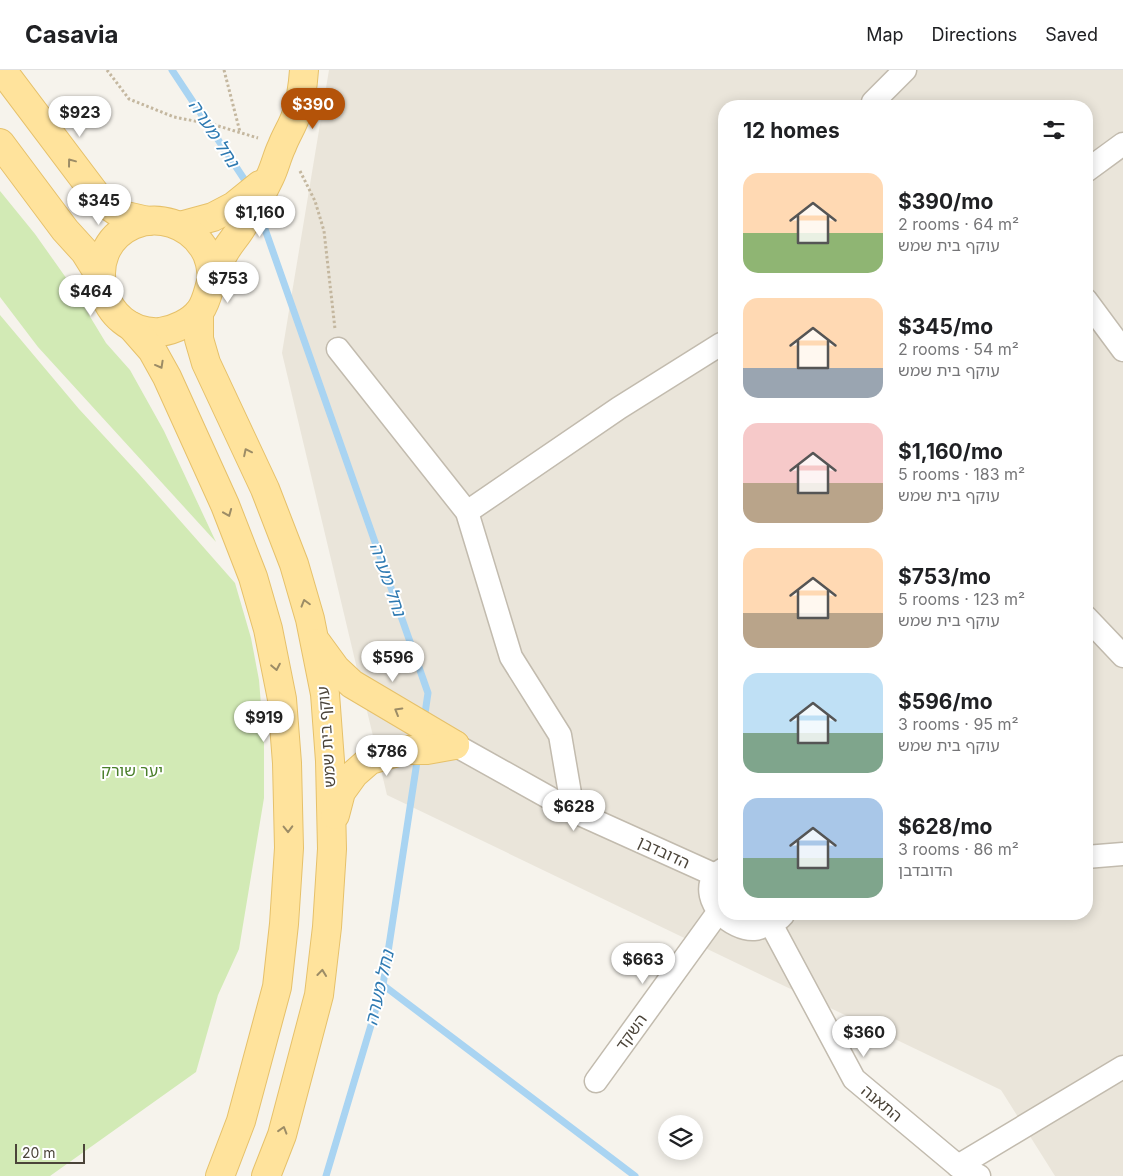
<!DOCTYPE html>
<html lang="en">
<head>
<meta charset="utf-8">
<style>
	body { margin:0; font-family:Inter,"Noto Sans Hebrew",sans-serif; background:#f6f6f6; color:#202124; height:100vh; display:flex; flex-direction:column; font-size:19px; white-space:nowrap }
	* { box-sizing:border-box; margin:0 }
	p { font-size:16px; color:#757577 }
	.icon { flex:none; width:28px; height:28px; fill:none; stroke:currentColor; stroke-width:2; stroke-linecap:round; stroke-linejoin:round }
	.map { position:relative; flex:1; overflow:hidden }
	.drawer { position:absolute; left:718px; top:30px; width:375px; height:820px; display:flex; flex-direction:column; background:#fff; border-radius:20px; box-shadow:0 2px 12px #0003 }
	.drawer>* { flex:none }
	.buttons { position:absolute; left:658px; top:1045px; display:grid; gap:10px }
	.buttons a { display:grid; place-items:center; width:45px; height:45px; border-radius:50%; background:#fff; box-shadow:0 2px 12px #0003; font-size:25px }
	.scale { position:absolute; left:15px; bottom:12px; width:70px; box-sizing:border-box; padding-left:5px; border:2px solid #4b4439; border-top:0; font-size:14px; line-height:18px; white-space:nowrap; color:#4b4439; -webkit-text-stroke:4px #fff; paint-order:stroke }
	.price { position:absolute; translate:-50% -42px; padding:0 11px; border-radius:18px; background:#fff; color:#222; font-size:16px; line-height:32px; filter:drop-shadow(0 1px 2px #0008) }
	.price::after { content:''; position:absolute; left:50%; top:30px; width:15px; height:11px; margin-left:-8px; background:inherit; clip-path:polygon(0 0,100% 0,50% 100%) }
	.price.active { background:#b45309; color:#fff }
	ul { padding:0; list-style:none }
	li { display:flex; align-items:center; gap:15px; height:125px; padding:0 25px }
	li span { display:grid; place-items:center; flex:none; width:140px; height:100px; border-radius:15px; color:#555 }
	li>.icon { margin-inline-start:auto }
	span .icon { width:60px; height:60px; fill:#fffc; stroke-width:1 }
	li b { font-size:21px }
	h2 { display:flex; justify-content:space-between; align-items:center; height:60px; padding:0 25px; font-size:21px }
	header { display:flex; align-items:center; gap:30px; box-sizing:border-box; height:70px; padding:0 25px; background:#fff; border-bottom:1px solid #e0e0e0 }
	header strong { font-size:24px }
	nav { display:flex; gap:28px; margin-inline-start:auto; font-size:18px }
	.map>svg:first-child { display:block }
	.residential { fill:#eae5da; fill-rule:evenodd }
	.green { fill:#d2eab5 }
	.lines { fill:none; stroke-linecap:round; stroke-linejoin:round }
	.stream { stroke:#a9d4f2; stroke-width:7 }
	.minor-casing { stroke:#c2bbae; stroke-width:25 }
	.major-casing { stroke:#e6c16a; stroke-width:30 }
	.path { stroke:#c4b79f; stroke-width:3; stroke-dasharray:2.5 2.5; stroke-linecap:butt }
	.minor { stroke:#fff; stroke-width:22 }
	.major { stroke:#ffe39c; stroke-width:28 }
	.oneway { stroke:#9c8c66 }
	.labels { text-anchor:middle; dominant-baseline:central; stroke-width:4; stroke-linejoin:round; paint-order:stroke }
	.street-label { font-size:16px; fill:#4b4439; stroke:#fff }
	.park-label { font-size:16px; fill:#4a7f2a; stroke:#fff }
	.water-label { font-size:18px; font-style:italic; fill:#2e7ab2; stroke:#fff }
</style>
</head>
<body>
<header>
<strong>Casavia</strong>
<nav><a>Map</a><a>Directions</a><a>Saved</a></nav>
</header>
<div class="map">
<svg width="1123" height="1106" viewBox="0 0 1123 1106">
	<rect width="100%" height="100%" fill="#f6f3ec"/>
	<!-- residential -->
	<path class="residential" d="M 329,0 L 1123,0 L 1123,1106 L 1055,1106 L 1001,1020 L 387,725 L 282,283 ZM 724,36 L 1086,36 L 1086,844 L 724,844 Z"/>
	<!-- green -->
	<g class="green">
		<polygon points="0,121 35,164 69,212 106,273 130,300 164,361 216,472 38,277 0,227"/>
		<polygon points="0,245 79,339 139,404 235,513 251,568 259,610 264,672 264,728 239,879 218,925 196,1002 50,1106 0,1106"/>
	</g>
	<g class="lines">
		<!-- stream -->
		<g class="stream">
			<polyline points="172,0 250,118"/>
			<polyline points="259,142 428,623 424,650"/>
			<polyline points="383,915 635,1106"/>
			<polyline points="326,1106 383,915 418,685"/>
		</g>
		<!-- minor casing -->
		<g class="minor-casing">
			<g id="minor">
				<polyline points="873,36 873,32 905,0"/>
				<polyline points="1086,101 1123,74"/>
				<polyline points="1086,230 1123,280"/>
				<polyline points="338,279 467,442 511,587 560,665 573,741"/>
				<polyline points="467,442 619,338 721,274 724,274"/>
				<polyline points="1086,547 1123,586"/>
				<polyline points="455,675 573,741 715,805"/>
				<polyline points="1086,787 1123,784"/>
				<path d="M 724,799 C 721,801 716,803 714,806 C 699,831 732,861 755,859 C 759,859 763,856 767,855 C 773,853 779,850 783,845"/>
				<polyline points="771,854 854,1009 958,1096 979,1106"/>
				<polyline points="596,1011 719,841"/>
				<polyline points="958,1096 1123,997"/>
			</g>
		</g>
		<!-- major casing -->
		<g class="major-casing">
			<g id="major">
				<polyline points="2,0 100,130 122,145 148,151"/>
				<polyline points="0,73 65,160 85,182 100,206"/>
				<polyline points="180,156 213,147 234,136 260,115"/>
				<path d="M 212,209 C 211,198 210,187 203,177 C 188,154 158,144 133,155 C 77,180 100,266 160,262 C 175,260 191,252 200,241 C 207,231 208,221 212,209 C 214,201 219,193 223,185 C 228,175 236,167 242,157 C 252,141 262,124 270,107 C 275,97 277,86 282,76 C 286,65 293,55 296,45 C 301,30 303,15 304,0"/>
				<polyline points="199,242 199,269 206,293 265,419 294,494 310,549 325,624 330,691 332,779 327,857 319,925 282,1065 266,1106"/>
				<polyline points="131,256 152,280 167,307 225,435 253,507 268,559 282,629 287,693 289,778 284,854 277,917 241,1051 220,1106"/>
				<polyline points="317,573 336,599 352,614 455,675"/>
				<polyline points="335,745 341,722 354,704 370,690 404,680 427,680 455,675"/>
			</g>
		</g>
		<!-- path -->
		<g class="path">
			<polyline points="107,0 129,29 174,47 215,55 258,68"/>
			<polyline points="224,0 240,62"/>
			<polyline points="300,101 315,131 324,161 335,259"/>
		</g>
		<!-- minor -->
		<use href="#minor" class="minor"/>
		<!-- major -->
		<use href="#major" class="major"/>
	</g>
	<!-- one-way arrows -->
	<defs><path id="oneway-chevron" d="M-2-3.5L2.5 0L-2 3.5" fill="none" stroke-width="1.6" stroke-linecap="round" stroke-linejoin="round" transform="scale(1.25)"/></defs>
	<g class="oneway">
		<use href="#oneway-chevron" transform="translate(71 92) rotate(-127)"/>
		<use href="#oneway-chevron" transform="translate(160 295) rotate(61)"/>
		<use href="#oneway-chevron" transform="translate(247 382) rotate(-116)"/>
		<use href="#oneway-chevron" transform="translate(228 443) rotate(68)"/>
		<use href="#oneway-chevron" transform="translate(305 533) rotate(-106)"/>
		<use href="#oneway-chevron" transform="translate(276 597) rotate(79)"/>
		<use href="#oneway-chevron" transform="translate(398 641) rotate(-150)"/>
		<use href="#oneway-chevron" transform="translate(288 759) rotate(89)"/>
		<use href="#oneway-chevron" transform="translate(322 903) rotate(-84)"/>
		<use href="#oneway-chevron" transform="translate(283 1060) rotate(-73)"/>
	</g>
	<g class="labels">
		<!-- street labels -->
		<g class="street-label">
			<text transform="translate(326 667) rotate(-94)">עוקף בית שמש</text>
			<text transform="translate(664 782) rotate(25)">הדובדבן</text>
			<text transform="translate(631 962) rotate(-54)">השקד</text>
			<text transform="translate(882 1033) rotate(40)">התאנה</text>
		</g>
		<!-- park labels -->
		<g class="park-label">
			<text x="132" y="700">יער שורק</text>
		</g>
		<!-- water labels -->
		<g class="water-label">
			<text transform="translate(214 63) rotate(57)">נחל מערה</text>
			<text transform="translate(388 509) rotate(71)">נחל מערה</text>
			<text transform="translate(379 918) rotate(-77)">נחל מערה</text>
		</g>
	</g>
</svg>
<div class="buttons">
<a><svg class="icon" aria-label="layers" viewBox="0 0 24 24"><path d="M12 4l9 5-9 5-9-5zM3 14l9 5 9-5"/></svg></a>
</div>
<div class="scale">20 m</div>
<b class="price active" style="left:313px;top:60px">$390</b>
<b class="price" style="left:80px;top:68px">$923</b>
<b class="price" style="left:99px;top:156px">$345</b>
<b class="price" style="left:260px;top:168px">$1,160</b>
<b class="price" style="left:228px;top:234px">$753</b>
<b class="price" style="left:91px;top:247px">$464</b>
<b class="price" style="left:393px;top:613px">$596</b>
<b class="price" style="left:264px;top:673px">$919</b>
<b class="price" style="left:387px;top:707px">$786</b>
<b class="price" style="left:574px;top:762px">$628</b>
<b class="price" style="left:643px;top:915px">$663</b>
<b class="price" style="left:864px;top:988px">$360</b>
<section class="drawer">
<h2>12 homes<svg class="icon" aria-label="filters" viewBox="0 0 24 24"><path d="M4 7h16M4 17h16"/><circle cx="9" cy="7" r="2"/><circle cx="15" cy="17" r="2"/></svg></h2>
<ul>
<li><span style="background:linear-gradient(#ffd9b3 60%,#8fb573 0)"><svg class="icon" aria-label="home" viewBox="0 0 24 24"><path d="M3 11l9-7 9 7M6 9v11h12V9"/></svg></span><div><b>$390/mo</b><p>2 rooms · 64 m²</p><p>עוקף בית שמש</p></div></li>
<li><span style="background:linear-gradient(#ffd9b3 70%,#9aa5b1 0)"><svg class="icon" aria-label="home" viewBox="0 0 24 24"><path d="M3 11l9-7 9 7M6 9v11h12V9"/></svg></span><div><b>$345/mo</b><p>2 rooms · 54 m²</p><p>עוקף בית שמש</p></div></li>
<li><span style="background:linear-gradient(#f6c9c9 60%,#b9a48a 0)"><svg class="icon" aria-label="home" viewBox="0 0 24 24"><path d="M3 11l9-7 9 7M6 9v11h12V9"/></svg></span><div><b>$1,160/mo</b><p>5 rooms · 183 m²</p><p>עוקף בית שמש</p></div></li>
<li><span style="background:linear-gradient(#ffd9b3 65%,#b9a48a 0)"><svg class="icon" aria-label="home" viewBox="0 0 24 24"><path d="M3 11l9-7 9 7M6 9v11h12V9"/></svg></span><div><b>$753/mo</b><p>5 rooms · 123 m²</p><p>עוקף בית שמש</p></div></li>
<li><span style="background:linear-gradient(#bfe0f5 60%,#7fa58c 0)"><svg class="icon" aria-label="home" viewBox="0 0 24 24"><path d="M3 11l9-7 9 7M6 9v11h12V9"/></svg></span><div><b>$596/mo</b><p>3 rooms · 95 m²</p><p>עוקף בית שמש</p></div></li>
<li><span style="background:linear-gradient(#a9c7e8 60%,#7fa58c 0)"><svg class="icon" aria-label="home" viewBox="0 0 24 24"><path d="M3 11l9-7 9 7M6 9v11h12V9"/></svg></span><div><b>$628/mo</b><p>3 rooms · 86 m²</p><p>הדובדבן</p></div></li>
</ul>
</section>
</div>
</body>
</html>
